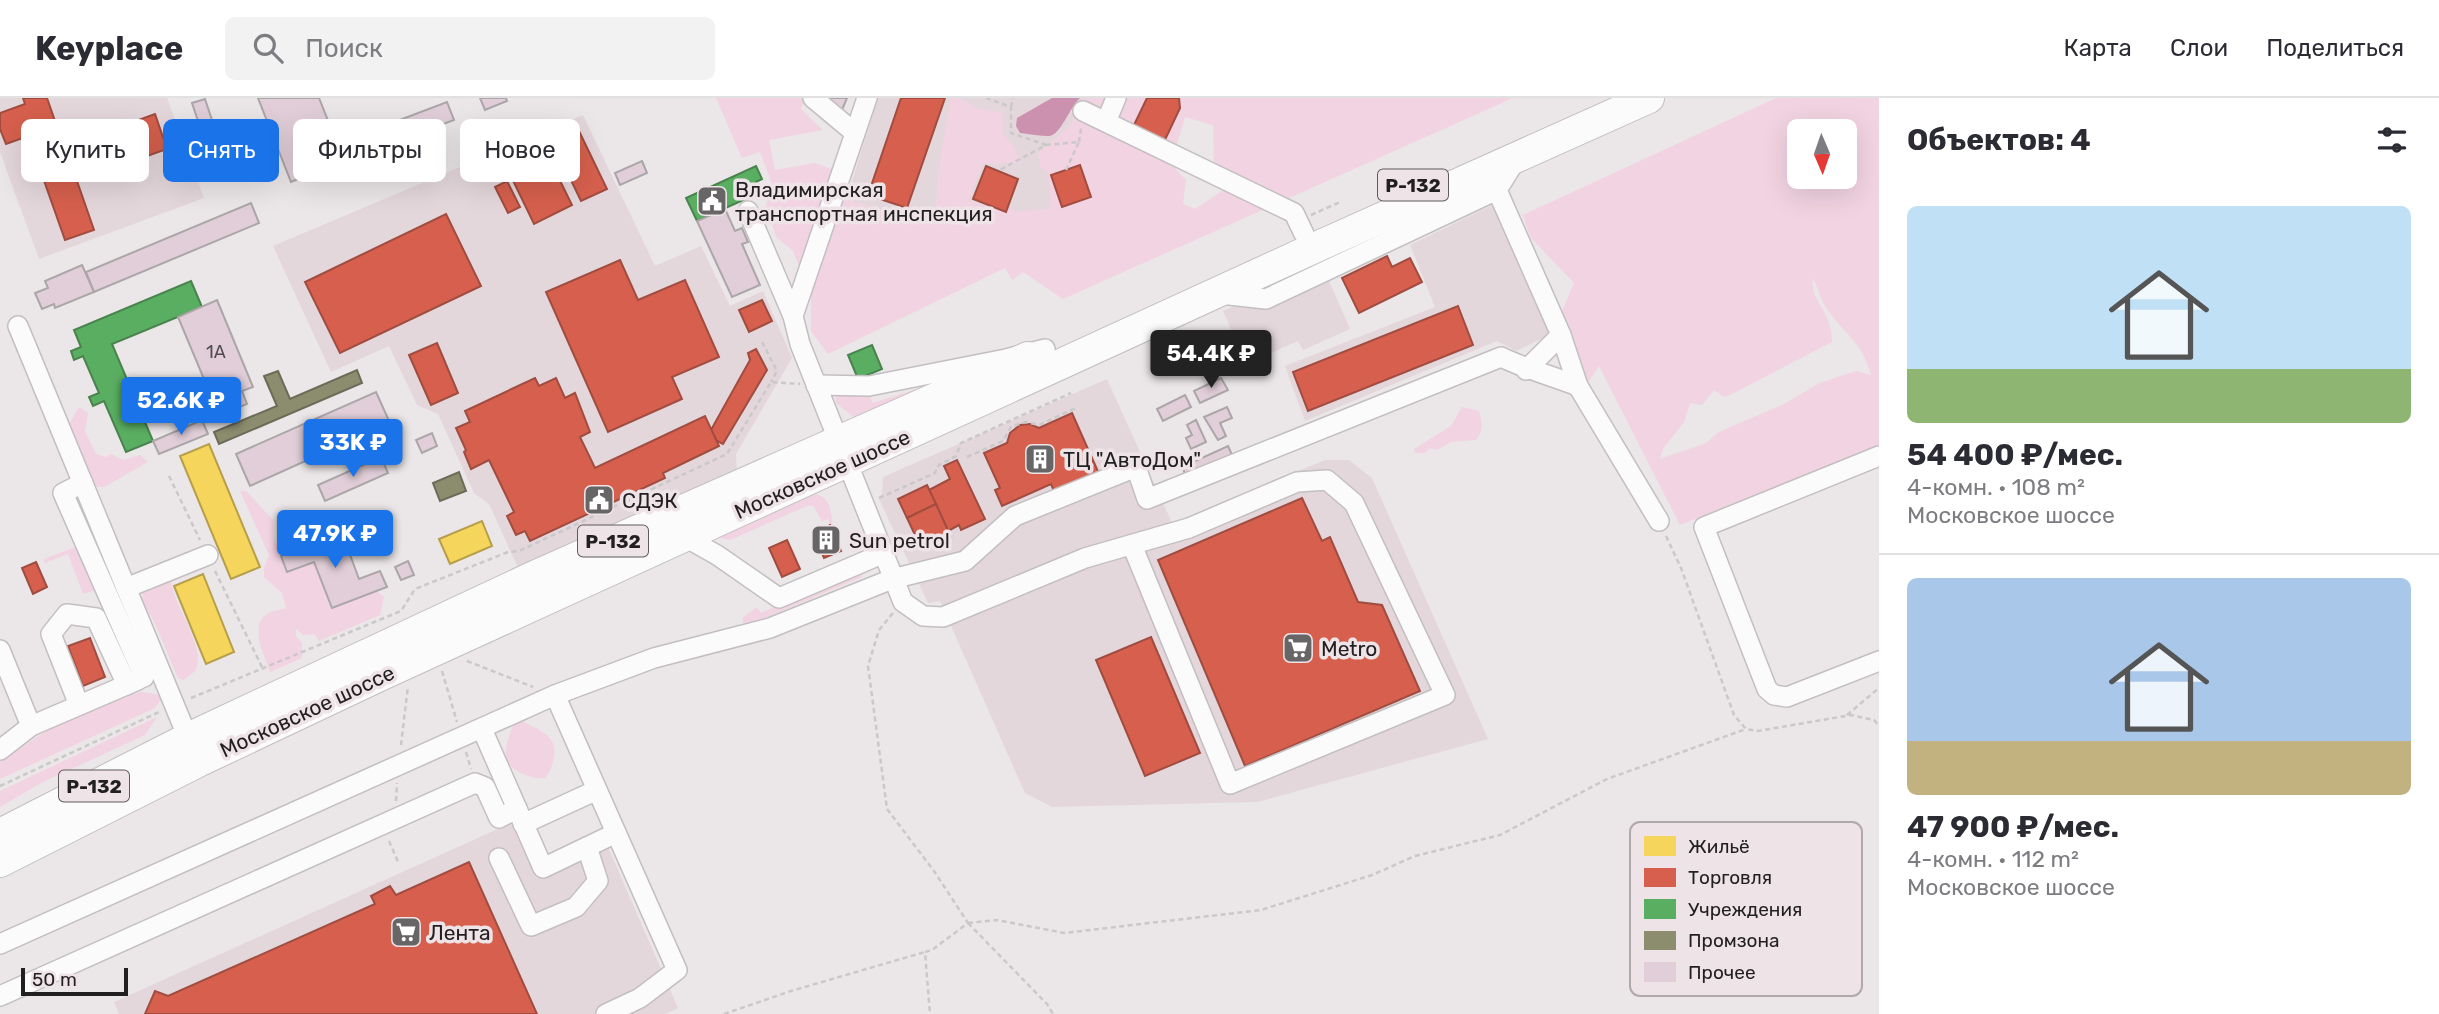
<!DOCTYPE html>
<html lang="ru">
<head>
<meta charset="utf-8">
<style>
	body { margin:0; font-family:Rubik,sans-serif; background:#f2f2f3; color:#2b2b33; height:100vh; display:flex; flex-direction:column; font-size:26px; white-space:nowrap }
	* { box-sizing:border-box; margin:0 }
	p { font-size:23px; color:#7c7c81 }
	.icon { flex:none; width:38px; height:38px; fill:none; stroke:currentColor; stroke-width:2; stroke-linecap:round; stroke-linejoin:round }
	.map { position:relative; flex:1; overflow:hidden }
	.drawer { display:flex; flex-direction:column; background:#fff; width:560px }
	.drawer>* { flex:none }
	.banner { position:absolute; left:21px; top:21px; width:665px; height:63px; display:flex; gap:14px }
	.needle { width:46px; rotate:178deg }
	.tools { position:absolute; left:1787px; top:21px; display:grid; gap:14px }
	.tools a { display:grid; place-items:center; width:70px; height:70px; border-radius:10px; background:#fff; box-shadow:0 7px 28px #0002; font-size:35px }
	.scale { position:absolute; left:21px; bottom:18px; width:107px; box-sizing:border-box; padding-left:7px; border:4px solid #221f20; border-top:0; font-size:19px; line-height:24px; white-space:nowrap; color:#221f20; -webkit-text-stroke:5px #eee3e7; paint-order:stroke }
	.price { position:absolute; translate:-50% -60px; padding:0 16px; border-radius:7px; background:#1a73e8; color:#fff; font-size:23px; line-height:46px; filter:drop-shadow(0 2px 4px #0008) }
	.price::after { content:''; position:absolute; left:50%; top:42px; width:21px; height:16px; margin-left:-10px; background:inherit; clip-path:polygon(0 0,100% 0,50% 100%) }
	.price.active { background:#222; color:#fff }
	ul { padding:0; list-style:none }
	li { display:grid; align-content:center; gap:14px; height:371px; padding:0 28px }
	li+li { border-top:2px solid #e1e1e2 }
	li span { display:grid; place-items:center; height:217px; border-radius:10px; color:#555 }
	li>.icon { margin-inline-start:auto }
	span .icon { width:126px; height:126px; fill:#fffc; stroke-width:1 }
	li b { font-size:30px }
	h2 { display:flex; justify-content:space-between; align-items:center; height:84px; padding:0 28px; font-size:30px }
	.pill { padding:0 24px; border-radius:10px; background:#fff; box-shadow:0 7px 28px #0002; font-size:24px; line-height:63px }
	.pill.active { background:#1a73e8; color:#fff }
	header { display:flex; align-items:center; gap:42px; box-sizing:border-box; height:98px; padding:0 35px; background:#fff; border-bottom:2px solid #e1e1e2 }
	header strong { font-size:33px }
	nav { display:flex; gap:38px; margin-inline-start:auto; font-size:24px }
	.search { width:490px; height:63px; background:#f2f2f3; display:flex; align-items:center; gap:18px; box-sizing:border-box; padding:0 24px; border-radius:10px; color:#7c7c81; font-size:26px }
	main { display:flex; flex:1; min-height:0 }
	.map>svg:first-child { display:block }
	.built { fill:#e4d7dc }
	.green { fill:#f2d3e1; fill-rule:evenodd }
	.water { fill:#cc91af }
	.homes { fill:#f6d55c; stroke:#b69e4a; stroke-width:2 }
	.shops { fill:#d6604d; stroke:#a04c40; stroke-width:2 }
	.public { fill:#5aae61; stroke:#49834e; stroke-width:2 }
	.industry { fill:#8c8c6e; stroke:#6c6b57; stroke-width:2 }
	.building { fill:#e1ced8; stroke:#aba6a8; stroke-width:2 }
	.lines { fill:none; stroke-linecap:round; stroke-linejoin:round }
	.minor-casing { stroke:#c3bfc1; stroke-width:22 }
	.highway-casing { stroke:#c3bfc1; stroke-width:32 }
	.path { stroke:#cac8c8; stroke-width:2.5; stroke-dasharray:5 3.5; stroke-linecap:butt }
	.minor { stroke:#fcfbfc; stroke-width:19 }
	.highway { stroke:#fcfbfc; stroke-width:30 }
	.labels { text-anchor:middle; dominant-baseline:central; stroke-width:7; stroke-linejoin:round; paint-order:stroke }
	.number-label { font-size:18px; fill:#524b4e }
	.shield { fill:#eee3e7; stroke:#5f5a5c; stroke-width:2 }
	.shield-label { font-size:19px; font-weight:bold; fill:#221f20 }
	.poi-label { font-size:21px; fill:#221f20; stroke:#eee3e7; text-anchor:start }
	.street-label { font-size:21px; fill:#221f20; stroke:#eee3e7 }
	.key { fill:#eee3e7; stroke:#b1a8ab; stroke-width:2 }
	.key-label { font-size:19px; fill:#221f20 }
</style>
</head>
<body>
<header>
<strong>Keyplace</strong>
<div class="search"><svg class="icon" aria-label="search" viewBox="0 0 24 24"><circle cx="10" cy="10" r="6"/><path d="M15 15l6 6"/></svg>Поиск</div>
<nav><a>Карта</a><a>Слои</a><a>Поделиться</a></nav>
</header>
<main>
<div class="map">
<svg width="1879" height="916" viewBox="0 0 1879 916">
	<rect width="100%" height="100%" fill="#ebe6e8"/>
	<!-- built -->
	<g class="built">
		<polygon points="0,0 167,0 204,100 39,161 0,54"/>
		<polygon points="878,0 1190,0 1105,99 1057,119 1010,119 967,106 941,58 934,127 846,102"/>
		<polygon points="583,17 655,168 701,148 730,208 763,193 792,260 736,356 737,375 520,474 489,406 474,395 438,316 417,307 389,248 331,274 273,148"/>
		<polygon points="1497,105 1554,235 1516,253 1497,243 1305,323 1285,268 1435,209 1410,147"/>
		<polygon points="1323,169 1350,231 1303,252 1298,243 1246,266 1223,213"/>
		<polygon points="1107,281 1172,425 1325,362 1349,362 1372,380 1488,641 1257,704 1052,709 1025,695 940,503 928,505 879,401 882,395 883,379"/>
		<polygon points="511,725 536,780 607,747 678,910 665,916 119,916 114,904"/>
	</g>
	<!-- green -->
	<g class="green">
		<path d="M 716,0 L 805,0 L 801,11 L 823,32 L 769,42 L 775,72 L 815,65 L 831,71 L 830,94 L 846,102 L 934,127 L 941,56 L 951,0 L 960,0 L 976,10 L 1002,15 L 1003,36 L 1013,47 L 1021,65 L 983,66 L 968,103 L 1016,113 L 1051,111 L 1048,74 L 1041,71 L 1038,55 L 1067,31 L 1086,0 L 1147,0 L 1163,43 L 1180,10 L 1179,0 L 1513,0 L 1063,201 L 1023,174 L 1012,182 L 1005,170 L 828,256 L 811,233 L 811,199 L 793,153 L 776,139 L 766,108 L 772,86 L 760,54 L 742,60 ZM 1185,19 L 1213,27 L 1214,67 L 1233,86 L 1195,111 L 1183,106 L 1186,82 L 1171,66 ZM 1080,68 L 1091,99 L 1062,109 L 1051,77 Z"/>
		<path d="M 1776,0 L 1879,0 L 1879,347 L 1680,427 L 1599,268 L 1589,283 L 1578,274 L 1559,220 L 1574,185 L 1530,139 L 1523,117 ZM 1799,33 L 1844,33 L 1844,79 L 1799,79 ZM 1813,180 C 1817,188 1820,198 1824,206 C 1839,232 1863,243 1871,277 L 1856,273 L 1820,285 L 1782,307 L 1719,334 L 1706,345 L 1660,361 L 1663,351 L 1684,324 L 1690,305 L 1702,307 L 1714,292 L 1724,299 L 1730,297 L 1832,244 C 1833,214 1809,203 1813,180 Z"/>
		<polygon points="961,277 856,321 836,305 836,298 840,294 867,294 873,305"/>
		<polygon points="79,309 88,315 85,333 96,356 106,359 111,356 123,362 140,357 148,364 104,389 96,389 70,325"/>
		<path d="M 1462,309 L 1479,313 C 1482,324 1484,333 1476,342 L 1451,344 L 1437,352 L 1430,350 L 1425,355 L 1415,355 L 1414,351 L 1451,328 Z"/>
		<path d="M 240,393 L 246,393 L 273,422 L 274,440 L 287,473 L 314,464 L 332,510 L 377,493 L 384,499 L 380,517 L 319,543 L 315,536 L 303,537 L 296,531 L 296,538 L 302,545 L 302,560 L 270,574 C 265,558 247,526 269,515 C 273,512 281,512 286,510 L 282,495 L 264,479 L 264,470 L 269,457 Z"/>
		<path d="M 810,395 C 828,396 831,409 832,424 C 833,431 838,440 841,447 L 839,448 L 828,421 L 822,423 L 814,409 L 809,407 L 730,442 L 721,440 L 722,436 Z"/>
		<polygon points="78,448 96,492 83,496 68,456 45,465 44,461"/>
		<polygon points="857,472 863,474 862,479 765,520 744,526 742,520 757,509 761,515"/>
		<path d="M 177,480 L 171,484 C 173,505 207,552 196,571 C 194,575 187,579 184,582 L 178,580 L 155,525 L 142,504 L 143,493 Z"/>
		<polygon points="140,594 157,596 161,601 155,610 0,681 0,664 61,623"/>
		<polygon points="157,619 145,637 43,684 0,709 0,693"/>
		<path d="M 523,623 C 539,633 558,637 554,659 C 552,668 551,673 545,680 C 536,681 532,679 523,676 C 497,664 506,649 513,627 Z"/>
	</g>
	<!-- water -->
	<path class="water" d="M 1052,0 L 1080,0 C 1069,10 1061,37 1049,38 C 1040,38 1030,36 1020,35 L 1016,28 L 1017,20 Z"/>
	<!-- homes -->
	<g class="homes">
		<polygon points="209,346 260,469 231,481 180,358"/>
		<polygon points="482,423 492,448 450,466 439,441"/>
		<polygon points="203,476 234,554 206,566 174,488"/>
	</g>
	<!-- shops -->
	<g class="shops">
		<polygon points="23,0 47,0 64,49 155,16 167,51 77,83 94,132 65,142 36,60 39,58 31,37 6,46 0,31 0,15 25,6"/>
		<polygon points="901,0 945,0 907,110 868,97"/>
		<polygon points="1147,0 1179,0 1180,10 1164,44 1133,29"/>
		<polygon points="578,31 607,91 581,103 552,43"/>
		<polygon points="544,50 572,107 534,126 506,68"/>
		<polygon points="1080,67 1091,99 1062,109 1051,77"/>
		<polygon points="986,68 1018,81 1006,114 973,101"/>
		<polygon points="507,83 520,109 508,115 495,89"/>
		<polygon points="446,116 481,188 340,255 305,184"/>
		<polygon points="1387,158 1392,169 1410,160 1422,184 1359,215 1342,180"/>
		<polygon points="620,162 638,202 685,182 719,259 672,279 682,301 608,334 546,194"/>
		<polygon points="762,202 772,223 749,234 739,212"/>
		<polygon points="1458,208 1473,247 1308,313 1293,274"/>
		<polygon points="437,245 458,295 431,307 409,257"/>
		<polygon points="756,251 767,272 723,346 717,343 711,332 750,262 748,255"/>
		<polygon points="535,280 539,288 556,280 565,300 575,295 590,334 580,339 595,370 705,318 719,348 663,375 665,380 530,443 525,433 516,437 507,418 514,414 489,362 471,371 464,354 466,352 456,330 470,324 465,313"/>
		<polygon points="1072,315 1100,378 1056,398 1051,386 1002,408 995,392 1000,390 984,355 1007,345 1010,335 1020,327 1030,326 1039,330"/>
		<polygon points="957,362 985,421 961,432 959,427 948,433 929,392 950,381 944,368"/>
		<polygon points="927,387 936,406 907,420 898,401"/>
		<polygon points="1302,400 1322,443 1330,439 1358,504 1382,507 1420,593 1245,668 1158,462"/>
		<polygon points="936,406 951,439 922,452 907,420"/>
		<polygon points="830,427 841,453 824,460 813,435"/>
		<polygon points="787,442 800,471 782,479 769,450"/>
		<polygon points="36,464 47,489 33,496 22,470"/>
		<polygon points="1151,539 1200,655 1145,678 1096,562"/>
		<polygon points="90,540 105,579 83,588 68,548"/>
		<polygon points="469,764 537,916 145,916 155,893 168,898 375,806 371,798 390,788 396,797"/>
	</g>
	<!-- public -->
	<g class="public">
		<polygon points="756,68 762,81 756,84 761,94 697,123 686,100"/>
		<polygon points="191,183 202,209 112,246 153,343 126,354 104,303 93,308 89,299 99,295 83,258 74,262 71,253 81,249 74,232"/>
		<polygon points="872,247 882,271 858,281 848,257"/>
	</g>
	<!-- industry -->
	<g class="industry">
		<polygon points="357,272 362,285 219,346 214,334 277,308 264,278 278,273 290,301"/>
		<polygon points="459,374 466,393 440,403 433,385"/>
	</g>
	<!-- building -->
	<g class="building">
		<polygon points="258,0 319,0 344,63 291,84"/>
		<polygon points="480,0 506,0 507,3 485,12"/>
		<polygon points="831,0 847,0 842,12 828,6"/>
		<polygon points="205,1 212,22 199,26 192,5"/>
		<polygon points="447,4 454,22 388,47 381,29"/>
		<polygon points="642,63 647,75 620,87 615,75"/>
		<polygon points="251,105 259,125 94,194 86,174"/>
		<polygon points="725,111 735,133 742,130 748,144 742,146 760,187 732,199 697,123"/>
		<polygon points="82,167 94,194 55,210 54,206 42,211 35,195 48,190 45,183"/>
		<polygon points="217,202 253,289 242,293 247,306 219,317 178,219"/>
		<polygon points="1221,280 1228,292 1200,305 1194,293"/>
		<polygon points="376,294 390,325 250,388 236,356"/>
		<polygon points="1185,297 1191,309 1163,323 1157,311"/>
		<polygon points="1227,309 1232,320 1220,325 1226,338 1218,342 1204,319"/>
		<polygon points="202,322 208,336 159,356 153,343"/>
		<polygon points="1196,322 1206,344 1191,351 1186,340 1192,337 1187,327"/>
		<polygon points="432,335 437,348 422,355 416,342"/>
		<polygon points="1228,348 1232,357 1186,378 1182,369"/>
		<polygon points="381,359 388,375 325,403 318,387"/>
		<polygon points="342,435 359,481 380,473 387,489 332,510 314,464 287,474 281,458"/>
		<polygon points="408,463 414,477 401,482 395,469"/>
	</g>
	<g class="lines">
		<!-- minor casing -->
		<g class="minor-casing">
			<g id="minor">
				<polyline points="813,0 855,35"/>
				<polyline points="867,0 793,218 800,246 903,504 923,518 943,519 1085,460 1189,430 1297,384 1327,382 1354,405 1445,597 1230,686 1132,447"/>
				<polyline points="1083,13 1294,115 1304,136"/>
				<polyline points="1106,24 1116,0"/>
				<polyline points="1517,60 1497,92 1561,237 1578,288 1659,423"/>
				<polyline points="748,113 793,218"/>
				<polyline points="1220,196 1266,201 1497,92"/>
				<polyline points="18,228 188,640"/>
				<polyline points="1526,272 1561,237"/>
				<polyline points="816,287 869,288 1006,261 1045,251"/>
				<polyline points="1879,358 1704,429 1767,591 1774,597 1787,599 1879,563"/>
				<polyline points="83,385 63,395 144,579"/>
				<polyline points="683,438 717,457 779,500 882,456"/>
				<polyline points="126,490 208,457"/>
				<polyline points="0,552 31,628 0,652"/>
				<polyline points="555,597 677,872 640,900 606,916"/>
				<polyline points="79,607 51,536 67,516 96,520 127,587"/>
				<polyline points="31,628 138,582"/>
				<polyline points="482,631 543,770 616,735"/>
				<polyline points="523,726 597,692"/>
				<polyline points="499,760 531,828 576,809 598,783 587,749"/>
				<path d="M 0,846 L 555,597 L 654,560 L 770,530 L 892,481 L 965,463 L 1015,418 L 1136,369 L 1147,401 L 1501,259 C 1526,271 1552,278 1578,288"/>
				<polyline points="0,898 475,685 485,689 499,720 517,711"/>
			</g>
		</g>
		<!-- highway casing -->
		<g class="highway-casing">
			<g id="highway">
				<polyline points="0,736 188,640 532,479 1028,259"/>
				<polyline points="0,764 198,664 384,576 1312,151 1649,0"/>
			</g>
		</g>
		<!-- path -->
		<g class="path">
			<polyline points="986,0 1011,9 1011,35 1046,47 998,73"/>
			<polyline points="1011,9 1013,0"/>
			<polyline points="1079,44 1081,30"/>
			<polyline points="1046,47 1079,44 1066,72"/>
			<polyline points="1311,117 1340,104"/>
			<polyline points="762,244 777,273 771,284"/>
			<polyline points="967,359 1003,343 1011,329 1025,324 1039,327 1078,309"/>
			<polyline points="169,378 200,442"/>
			<polyline points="879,400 935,375 939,367 956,358 961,345 1071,295"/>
			<polyline points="1666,438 1681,470 1734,617 1746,631 1758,633 1851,617 1874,622 1879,628"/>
			<polyline points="215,473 263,571"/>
			<polyline points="893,515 879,532 868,568 887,711 934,773 968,825 932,852 925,854 930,916"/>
			<polyline points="467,563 533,589"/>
			<polyline points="442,573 457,624"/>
			<polyline points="191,600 401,513 415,491 508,454 519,453 727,356 771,284 800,286"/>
			<polyline points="1847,617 1879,590"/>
			<polyline points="401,647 408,588"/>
			<polyline points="466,654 471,671"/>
			<polyline points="0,688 159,614"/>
			<polyline points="396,703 397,685"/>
			<polyline points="389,743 399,766"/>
			<polyline points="968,825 997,822 1064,835 1261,812 1372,777 1415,758 1500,737 1607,681 1746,631"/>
			<polyline points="968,825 1047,906 1053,916"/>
			<polyline points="724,916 791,893 925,854"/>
		</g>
		<!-- minor -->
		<use href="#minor" class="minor"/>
		<!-- highway -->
		<use href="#highway" class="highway"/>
	</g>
	<!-- icons -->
	<defs>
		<g id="civic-square" transform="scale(1.575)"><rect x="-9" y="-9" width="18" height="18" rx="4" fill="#686566" stroke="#eee3e7"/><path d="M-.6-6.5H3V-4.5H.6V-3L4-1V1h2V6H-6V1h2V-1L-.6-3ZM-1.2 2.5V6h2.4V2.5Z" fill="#fff"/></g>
		<g id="building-square" transform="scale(1.575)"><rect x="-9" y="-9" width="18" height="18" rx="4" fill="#686566" stroke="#eee3e7"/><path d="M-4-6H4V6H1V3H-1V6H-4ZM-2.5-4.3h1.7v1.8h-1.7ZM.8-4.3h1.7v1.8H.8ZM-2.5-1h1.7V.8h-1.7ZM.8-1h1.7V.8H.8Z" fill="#fff"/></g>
		<g id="supermarket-square" transform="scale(1.575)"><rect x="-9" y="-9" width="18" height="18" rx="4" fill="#686566" stroke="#eee3e7"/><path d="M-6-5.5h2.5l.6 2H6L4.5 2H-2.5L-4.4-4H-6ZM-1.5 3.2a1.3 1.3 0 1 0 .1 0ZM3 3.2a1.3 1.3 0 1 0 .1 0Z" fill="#fff"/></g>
	</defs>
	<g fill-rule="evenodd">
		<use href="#civic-square" x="712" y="103"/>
		<use href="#building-square" x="1040" y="361"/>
		<use href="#civic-square" x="599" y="402"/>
		<use href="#building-square" x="826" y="442"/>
		<use href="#supermarket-square" x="1298" y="550"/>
		<use href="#supermarket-square" x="406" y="834"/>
	</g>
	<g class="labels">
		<!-- number labels -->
		<g class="number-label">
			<text x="216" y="254">1А</text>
		</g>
		<!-- shield labels -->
		<g class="shield">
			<rect x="1378" y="71.5" width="70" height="31" rx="5"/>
			<rect x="578" y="427.5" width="70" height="31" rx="5"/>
			<rect x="59" y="672.5" width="70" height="31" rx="5"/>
		</g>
		<g class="shield-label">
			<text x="1413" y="87">Р-132</text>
			<text x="613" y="443">Р-132</text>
			<text x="94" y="688">Р-132</text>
		</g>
		<!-- poi labels -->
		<g class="poi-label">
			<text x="735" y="91">Владимирская<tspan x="735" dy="24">транспортная инспекция</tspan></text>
			<text x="1063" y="361">ТЦ "АвтоДом"</text>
			<text x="622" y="402">СДЭК</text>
			<text x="849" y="442">Sun petrol</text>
			<text x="1321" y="550">Metro</text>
			<text x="429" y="834">Лента</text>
		</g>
		<!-- street labels -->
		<g class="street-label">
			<text transform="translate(822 376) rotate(-24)">Московское шоссе</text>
			<text transform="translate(307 613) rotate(-25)">Московское шоссе</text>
		</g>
	</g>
	<!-- legend -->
	<rect x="1630" y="724" width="232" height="174" rx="10" class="key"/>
	<rect x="1644" y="738" width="32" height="20" fill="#f6d55c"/>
	<rect x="1644" y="770" width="32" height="19" fill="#d6604d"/>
	<rect x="1644" y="801" width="32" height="20" fill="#5aae61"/>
	<rect x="1644" y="833" width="32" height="19" fill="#8c8c6e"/>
	<rect x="1644" y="864" width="32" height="20" fill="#e1ced8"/>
	<g class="key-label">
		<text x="1688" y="755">Жильё</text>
		<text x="1688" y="786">Торговля</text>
		<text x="1688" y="818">Учреждения</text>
		<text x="1688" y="849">Промзона</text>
		<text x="1688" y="881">Прочее</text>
	</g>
</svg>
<div class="tools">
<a><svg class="needle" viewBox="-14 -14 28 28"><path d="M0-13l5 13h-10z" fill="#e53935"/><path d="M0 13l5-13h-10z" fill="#7c7c81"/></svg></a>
</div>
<div class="scale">50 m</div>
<b class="price active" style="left:1211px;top:292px">54.4K ₽</b>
<b class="price" style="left:181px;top:339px">52.6K ₽</b>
<b class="price" style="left:353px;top:381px">33K ₽</b>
<b class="price" style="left:335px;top:472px">47.9K ₽</b>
<div class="banner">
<a class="pill">Купить</a>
<a class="pill active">Снять</a>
<a class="pill">Фильтры</a>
<a class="pill">Новое</a>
</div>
</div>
<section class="drawer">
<h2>Объектов: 4<svg class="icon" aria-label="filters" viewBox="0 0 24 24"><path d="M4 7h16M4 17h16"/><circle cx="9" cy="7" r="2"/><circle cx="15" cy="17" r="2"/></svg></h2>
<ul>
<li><span style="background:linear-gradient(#bfe0f5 75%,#8fb573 0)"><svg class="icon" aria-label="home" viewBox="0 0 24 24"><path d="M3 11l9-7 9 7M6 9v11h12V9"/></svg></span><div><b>54 400 ₽/мес.</b><p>4-комн. · 108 m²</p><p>Московское шоссе</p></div></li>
<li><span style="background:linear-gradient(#a9c7e8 75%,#c2b280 0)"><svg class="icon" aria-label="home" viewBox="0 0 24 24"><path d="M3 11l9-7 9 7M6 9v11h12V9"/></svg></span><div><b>47 900 ₽/мес.</b><p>4-комн. · 112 m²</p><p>Московское шоссе</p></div></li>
</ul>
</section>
</main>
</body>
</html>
